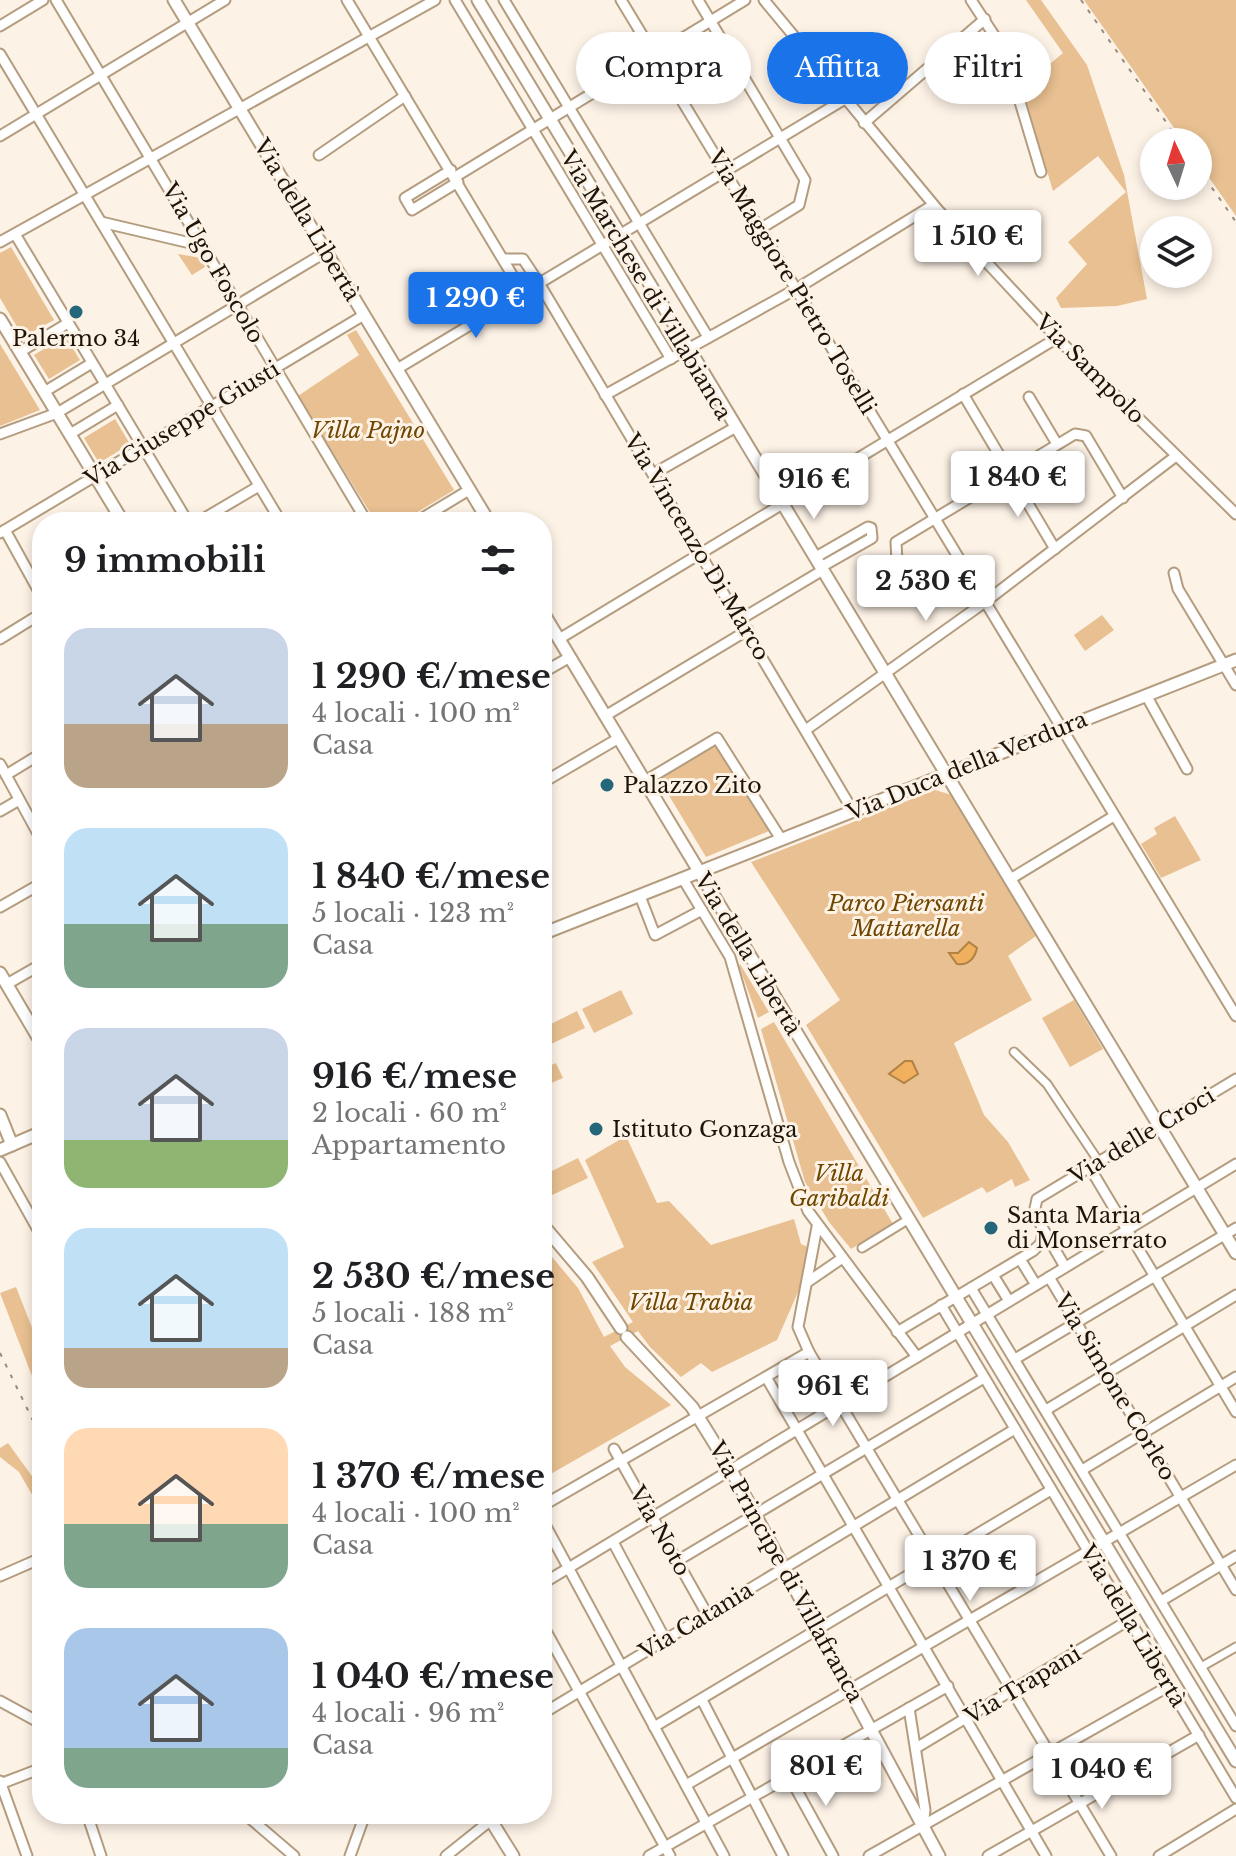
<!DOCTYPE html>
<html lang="it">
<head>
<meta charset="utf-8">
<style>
	body { margin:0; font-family:"Libre Baskerville",serif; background:#f6f6f6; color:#202124; height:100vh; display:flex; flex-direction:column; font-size:30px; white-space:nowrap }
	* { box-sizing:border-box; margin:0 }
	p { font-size:26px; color:#757577 }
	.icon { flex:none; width:44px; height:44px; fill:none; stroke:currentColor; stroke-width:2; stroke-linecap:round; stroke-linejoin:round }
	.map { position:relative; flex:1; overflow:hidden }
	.details { position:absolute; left:32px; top:512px; width:520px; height:1312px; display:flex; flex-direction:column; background:#fff; border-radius:32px; box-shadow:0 4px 12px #0003 }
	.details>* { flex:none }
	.banner { position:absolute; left:576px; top:32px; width:540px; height:72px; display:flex; gap:16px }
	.needle { width:52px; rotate:356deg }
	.fabs { position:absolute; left:1140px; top:128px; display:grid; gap:16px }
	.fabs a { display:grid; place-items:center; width:72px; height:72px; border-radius:50%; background:#fff; box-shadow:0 4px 12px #0003; font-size:40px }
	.price { position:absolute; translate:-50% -68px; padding:0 18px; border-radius:8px; background:#fff; color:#222; font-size:26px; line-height:52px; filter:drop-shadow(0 2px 4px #0008) }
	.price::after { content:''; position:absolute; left:50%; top:48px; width:24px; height:18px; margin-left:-12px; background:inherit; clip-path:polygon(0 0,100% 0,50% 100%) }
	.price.selected { background:#1a73e8; color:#fff }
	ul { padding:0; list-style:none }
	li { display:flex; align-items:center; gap:24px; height:200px; padding:0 32px }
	li span { display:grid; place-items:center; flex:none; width:224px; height:160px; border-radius:24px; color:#555 }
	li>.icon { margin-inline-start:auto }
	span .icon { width:96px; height:96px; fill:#fffc; stroke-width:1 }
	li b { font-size:34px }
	h2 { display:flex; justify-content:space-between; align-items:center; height:96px; padding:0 32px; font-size:34px }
	.chip { padding:0 28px; border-radius:36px; background:#fff; box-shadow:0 4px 12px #0003; font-size:28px; line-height:72px }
	.chip.selected { background:#1a73e8; color:#fff }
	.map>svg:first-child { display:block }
	.green { fill:#e8c091 }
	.water { fill:#f0b05d; stroke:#b18244; stroke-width:2 }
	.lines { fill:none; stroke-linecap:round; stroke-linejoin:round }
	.pedestrian-casing { stroke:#b49c7f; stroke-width:11 }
	.minor-casing { stroke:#b49c7f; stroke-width:13 }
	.tertiary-casing { stroke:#b49c7f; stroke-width:15 }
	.pedestrian { stroke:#fff; stroke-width:7 }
	.minor { stroke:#fff; stroke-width:9 }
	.tertiary { stroke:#fff; stroke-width:11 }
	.rail { stroke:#968c81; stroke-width:2; stroke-dasharray:4 8; stroke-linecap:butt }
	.poi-dot { fill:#25677a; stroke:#fdf2e6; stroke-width:3 }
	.labels { text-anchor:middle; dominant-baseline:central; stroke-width:6; stroke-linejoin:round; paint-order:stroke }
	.street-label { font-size:22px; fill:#1e150a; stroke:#fdf2e6 }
	.poi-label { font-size:22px; fill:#1e150a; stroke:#fdf2e6; text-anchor:start }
	.park-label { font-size:22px; font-style:italic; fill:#6f4600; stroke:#fdf2e6 }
</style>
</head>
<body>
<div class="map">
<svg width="1236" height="1856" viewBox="0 0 1236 1856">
	<rect width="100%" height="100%" fill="#fdf2e6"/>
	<!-- green -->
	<g class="green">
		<polygon points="1026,0 1041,0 1087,65 1124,175 1147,299 1117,306 1061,308 1056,298 1087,264 1068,242 1126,192 1098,156 1053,191 1022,87 1063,53"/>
		<polygon points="1084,0 1236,0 1236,216 1198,162 1198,142 1184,142"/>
		<polygon points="11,247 54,320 23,337 0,298 0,253"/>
		<polygon points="178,254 207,259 203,262 205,267 192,275"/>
		<polygon points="356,330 454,490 401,522 376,522 298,396 359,355 347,335"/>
		<polygon points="65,336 80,360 49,379 34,355"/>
		<polygon points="0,344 40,410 0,426"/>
		<polygon points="115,419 130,444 99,463 84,438"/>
		<polygon points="1102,615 1114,630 1085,651 1074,635"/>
		<polygon points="715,746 769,831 706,857 659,779"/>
		<polygon points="935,790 952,795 1036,936 1008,956 1032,1000 954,1043 984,1115 1008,1142 1030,1180 1015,1187 1012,1179 987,1193 982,1187 923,1218 806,1025 840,1000 751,862"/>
		<polygon points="1175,816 1201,860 1161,878 1141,844 1157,834 1154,828"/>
		<polygon points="740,964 769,1012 758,1018 739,966"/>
		<polygon points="621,990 633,1014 594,1033 582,1009"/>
		<polygon points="1074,1000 1103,1049 1070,1067 1042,1018"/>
		<polygon points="577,1011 585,1028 551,1044 543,1028"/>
		<polygon points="774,1022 893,1224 851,1249 829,1222 805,1182 761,1029"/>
		<polygon points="556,1063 563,1078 542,1087 542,1069"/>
		<polygon points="626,1136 657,1203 669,1201 711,1245 794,1219 801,1244 808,1247 805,1276 777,1340 712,1372 701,1363 681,1377 650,1347 638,1331 610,1346 625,1367 671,1405 542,1479 542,1245 578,1288 604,1337 633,1322 592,1262 624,1247 585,1160"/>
		<polygon points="578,1158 588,1178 548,1197 542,1176"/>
		<polygon points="16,1287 42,1353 42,1402 0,1293"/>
		<polygon points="8,1443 42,1490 42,1512 19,1472 0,1457 0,1448"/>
	</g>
	<!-- water -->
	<g class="water">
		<path d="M 969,942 L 977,948 C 975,958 968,966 957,964 L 949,953 L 958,953 Z"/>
		<polygon points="905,1061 912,1061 918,1074 904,1083 889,1074"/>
	</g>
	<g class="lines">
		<!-- pedestrian casing -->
		<g class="pedestrian-casing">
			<g id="pedestrian">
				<polyline points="1014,1052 1047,1084 1099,1162"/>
				<polyline points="862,1248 909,1219"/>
				<polyline points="1201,1667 1236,1647"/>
			</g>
		</g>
		<!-- minor casing -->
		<g class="minor-casing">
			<g id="minor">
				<polyline points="56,0 367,522"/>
				<polyline points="347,0 523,293"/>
				<polyline points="455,0 671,359"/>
				<polyline points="504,0 708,337"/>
				<polyline points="621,0 1236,1016"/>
				<polyline points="698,0 805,180 799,205 760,229"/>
				<polyline points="764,0 938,210 1057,338 1236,514"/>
				<polyline points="971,0 1005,52 1041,172"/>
				<polyline points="0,26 43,0"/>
				<polyline points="0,54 281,522"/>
				<polyline points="864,123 985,19"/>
				<polyline points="0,136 225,0"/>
				<polyline points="319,155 405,96"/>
				<polyline points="451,170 405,198 412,210 458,182"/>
				<polyline points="455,177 745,0"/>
				<polyline points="101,222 203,246"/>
				<polyline points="15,234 188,522"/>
				<polyline points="0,242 435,0"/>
				<polyline points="503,259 523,259 539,283 853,811"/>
				<polyline points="20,352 68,323"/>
				<polyline points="397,369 845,99"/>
				<polyline points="44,392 92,363"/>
				<polyline points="963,394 1055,549"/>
				<polyline points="605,395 796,289 933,205"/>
				<polyline points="1029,397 1057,444"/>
				<polyline points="0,434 57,413 326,252"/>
				<polyline points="70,434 118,405"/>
				<polyline points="653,474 736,427"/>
				<polyline points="198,522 259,486"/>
				<polyline points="416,522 469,490"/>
				<polyline points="5,530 42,597"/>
				<polyline points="0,533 364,315"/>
				<polyline points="816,557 868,527 871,528 872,538 821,567"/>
				<polyline points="1174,573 1178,589 1236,685"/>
				<polyline points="899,599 896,542 1075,434 1086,436 1123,498"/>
				<polyline points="741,619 823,570"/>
				<polyline points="0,639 42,613"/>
				<polyline points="559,639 1057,338"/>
				<polyline points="542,673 570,657"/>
				<polyline points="1146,695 1187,769"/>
				<polyline points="605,716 748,630"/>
				<polyline points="807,729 985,602 1176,456"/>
				<polyline points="0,764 42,841"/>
				<polyline points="6,775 42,753"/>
				<polyline points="645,781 717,738 781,839"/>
				<polyline points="542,783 619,738"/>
				<polyline points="0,811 19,800"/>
				<polyline points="1012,878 1114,816"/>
				<polyline points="683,879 730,957 789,1162 808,1211 917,1357"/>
				<polyline points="640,896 655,935 702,910"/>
				<polyline points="0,907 42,883"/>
				<polyline points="7,984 42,964"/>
				<polyline points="0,1162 42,1237"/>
				<polyline points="1090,1168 1236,1412"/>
				<polyline points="1020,1259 1036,1285"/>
				<polyline points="1065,1267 1034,1213 1037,1199 1236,1079"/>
				<polyline points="993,1275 1009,1301"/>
				<polyline points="1049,1277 1236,1590"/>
				<polyline points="809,1281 841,1259"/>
				<polyline points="971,1288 1236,1726"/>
				<polyline points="941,1305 1236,1798"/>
				<polyline points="897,1332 1033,1251 1041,1243 1043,1232"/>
				<polyline points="41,1343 42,1342"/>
				<polyline points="809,1352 1111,1856"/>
				<polyline points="1015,1359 1236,1228"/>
				<polyline points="766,1377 1046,1856"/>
				<polyline points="1046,1410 1236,1295"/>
				<polyline points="614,1449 707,1614"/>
				<polyline points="1082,1470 1236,1377"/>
				<polyline points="542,1506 809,1352 798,1327 817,1227"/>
				<polyline points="542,1519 724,1856"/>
				<polyline points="613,1542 665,1639"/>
				<polyline points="677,1561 984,1378"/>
				<polyline points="0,1576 39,1559"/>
				<polyline points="542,1584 1236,1164"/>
				<polyline points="1161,1601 1236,1556"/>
				<polyline points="542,1624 670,1856"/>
				<polyline points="702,1700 783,1856"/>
				<polyline points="0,1701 42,1724"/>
				<polyline points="909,1708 925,1810 923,1826"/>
				<polyline points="542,1714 1015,1429"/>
				<polyline points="654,1727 1051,1490"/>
				<polyline points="916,1748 1129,1620"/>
				<polyline points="789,1776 833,1856"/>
				<polyline points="0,1781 27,1856"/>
				<polyline points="0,1784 42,1768"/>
				<polyline points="686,1785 1236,1465"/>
				<polyline points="87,1814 101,1856"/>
				<polyline points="245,1814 294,1856"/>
				<polyline points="350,1856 363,1820 373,1814"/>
				<polyline points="446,1856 491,1820"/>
				<polyline points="649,1856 948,1686"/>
				<polyline points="869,1856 1169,1686"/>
				<polyline points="988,1856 1199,1735"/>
				<polyline points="1159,1856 1236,1809"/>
			</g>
		</g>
		<!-- tertiary casing -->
		<g class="tertiary-casing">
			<g id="tertiary">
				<polyline points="174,0 489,522"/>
				<polyline points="478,0 1236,1253"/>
				<polyline points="0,319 123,522"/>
				<polyline points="542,611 1236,1761"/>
				<polyline points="542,934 1236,660"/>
				<polyline points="0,973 42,1044"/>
				<polyline points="0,1115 12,1145"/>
				<polyline points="0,1150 42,1132"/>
				<polyline points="542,1224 587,1277 621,1328"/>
				<polyline points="627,1337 692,1407 731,1470 939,1856"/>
				<polyline points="487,1814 513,1856"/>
			</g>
		</g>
		<!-- pedestrian -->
		<use href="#pedestrian" class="pedestrian"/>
		<!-- minor -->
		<use href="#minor" class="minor"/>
		<!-- tertiary -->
		<use href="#tertiary" class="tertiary"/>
		<!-- rail -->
		<g class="rail">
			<polyline points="1081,0 1180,142"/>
			<polyline points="1198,168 1236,222"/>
			<polyline points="0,1353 42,1439"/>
		</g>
	</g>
	<!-- markers -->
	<g class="poi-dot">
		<circle cx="76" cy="312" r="8"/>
		<circle cx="607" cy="785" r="8"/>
		<circle cx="596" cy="1129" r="8"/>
		<circle cx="991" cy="1228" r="8"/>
	</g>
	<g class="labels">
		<!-- street labels -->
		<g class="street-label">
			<text transform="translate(307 220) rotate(59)">Via della Libertà</text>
			<text transform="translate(213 263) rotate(60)">Via Ugo Foscolo</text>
			<text transform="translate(792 282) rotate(59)">Via Maggiore Pietro Toselli</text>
			<text transform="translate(646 285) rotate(59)">Via Marchese di Villabianca</text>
			<text transform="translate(1090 369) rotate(45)">Via Sampolo</text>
			<text transform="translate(182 424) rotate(-31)">Via Giuseppe Giusti</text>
			<text transform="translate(697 547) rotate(59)">Via Vincenzo Di Marco</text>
			<text transform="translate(967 766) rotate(-22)">Via Duca della Verdura</text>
			<text transform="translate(748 954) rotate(59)">Via della Libertà</text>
			<text transform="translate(1142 1136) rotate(-31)">Via delle Croci</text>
			<text transform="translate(1115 1387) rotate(59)">Via Simone Corleo</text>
			<text transform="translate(660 1531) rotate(60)">Via Noto</text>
			<text transform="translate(786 1572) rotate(61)">Via Principe di Villafranca</text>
			<text transform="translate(696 1621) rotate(-31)">Via Catania</text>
			<text transform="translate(1133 1626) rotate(59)">Via della Libertà</text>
			<text transform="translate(1023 1685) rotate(-31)">Via Trapani</text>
		</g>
		<!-- poi labels -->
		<g class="poi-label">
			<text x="76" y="338" text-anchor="middle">Palermo 34</text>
			<text x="623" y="785">Palazzo Zito</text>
			<text x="612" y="1129">Istituto Gonzaga</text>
			<text x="1007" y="1215">Santa Maria<tspan x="1007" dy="25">di Monserrato</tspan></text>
		</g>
		<!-- park labels -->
		<g class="park-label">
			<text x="368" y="430">Villa Pajno</text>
			<text x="906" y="903">Parco Piersanti<tspan x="906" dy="25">Mattarella</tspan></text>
			<text x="839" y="1173">Villa<tspan x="839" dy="25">Garibaldi</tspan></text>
			<text x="691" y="1302">Villa Trabia</text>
		</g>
	</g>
</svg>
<div class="fabs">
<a><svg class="needle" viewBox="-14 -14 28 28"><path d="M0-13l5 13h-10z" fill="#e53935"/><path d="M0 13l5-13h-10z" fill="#757577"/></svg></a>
<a><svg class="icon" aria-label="layers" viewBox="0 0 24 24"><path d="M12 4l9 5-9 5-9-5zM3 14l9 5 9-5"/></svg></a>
</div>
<b class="price" style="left:978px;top:278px">1 510 €</b>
<b class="price selected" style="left:476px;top:340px">1 290 €</b>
<b class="price" style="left:1018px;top:519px">1 840 €</b>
<b class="price" style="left:814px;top:521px">916 €</b>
<b class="price" style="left:926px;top:623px">2 530 €</b>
<b class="price" style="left:833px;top:1428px">961 €</b>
<b class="price" style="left:970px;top:1603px">1 370 €</b>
<b class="price" style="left:826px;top:1808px">801 €</b>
<b class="price" style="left:1102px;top:1811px">1 040 €</b>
<div class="banner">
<a class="chip">Compra</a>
<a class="chip selected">Affitta</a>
<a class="chip">Filtri</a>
</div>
<section class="details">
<h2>9 immobili<svg class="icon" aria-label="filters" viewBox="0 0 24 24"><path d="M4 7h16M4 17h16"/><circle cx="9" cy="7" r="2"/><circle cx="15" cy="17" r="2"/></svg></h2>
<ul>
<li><span style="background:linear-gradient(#c9d6e8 60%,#b9a48a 0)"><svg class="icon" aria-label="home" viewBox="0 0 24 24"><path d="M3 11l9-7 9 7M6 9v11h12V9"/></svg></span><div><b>1 290 €/mese</b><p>4 locali · 100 m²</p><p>Casa</p></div></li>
<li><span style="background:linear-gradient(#bfe0f5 60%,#7fa58c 0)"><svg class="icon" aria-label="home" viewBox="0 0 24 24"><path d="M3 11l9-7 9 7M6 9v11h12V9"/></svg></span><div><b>1 840 €/mese</b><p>5 locali · 123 m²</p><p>Casa</p></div></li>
<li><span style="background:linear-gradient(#c9d6e8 70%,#8fb573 0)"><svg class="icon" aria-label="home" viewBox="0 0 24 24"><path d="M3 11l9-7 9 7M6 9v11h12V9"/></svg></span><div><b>916 €/mese</b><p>2 locali · 60 m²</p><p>Appartamento</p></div></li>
<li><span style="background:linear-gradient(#bfe0f5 75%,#b9a48a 0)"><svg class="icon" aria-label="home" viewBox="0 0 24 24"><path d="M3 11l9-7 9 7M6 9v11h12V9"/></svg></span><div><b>2 530 €/mese</b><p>5 locali · 188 m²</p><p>Casa</p></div></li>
<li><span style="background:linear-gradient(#ffd9b3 60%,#7fa58c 0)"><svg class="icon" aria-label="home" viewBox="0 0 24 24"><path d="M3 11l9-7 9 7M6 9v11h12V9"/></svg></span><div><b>1 370 €/mese</b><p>4 locali · 100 m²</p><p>Casa</p></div></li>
<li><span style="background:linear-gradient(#a9c7e8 75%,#7fa58c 0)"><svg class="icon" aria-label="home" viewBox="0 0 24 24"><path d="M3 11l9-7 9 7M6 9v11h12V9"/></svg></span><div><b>1 040 €/mese</b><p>4 locali · 96 m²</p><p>Casa</p></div></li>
</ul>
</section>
</div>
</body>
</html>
